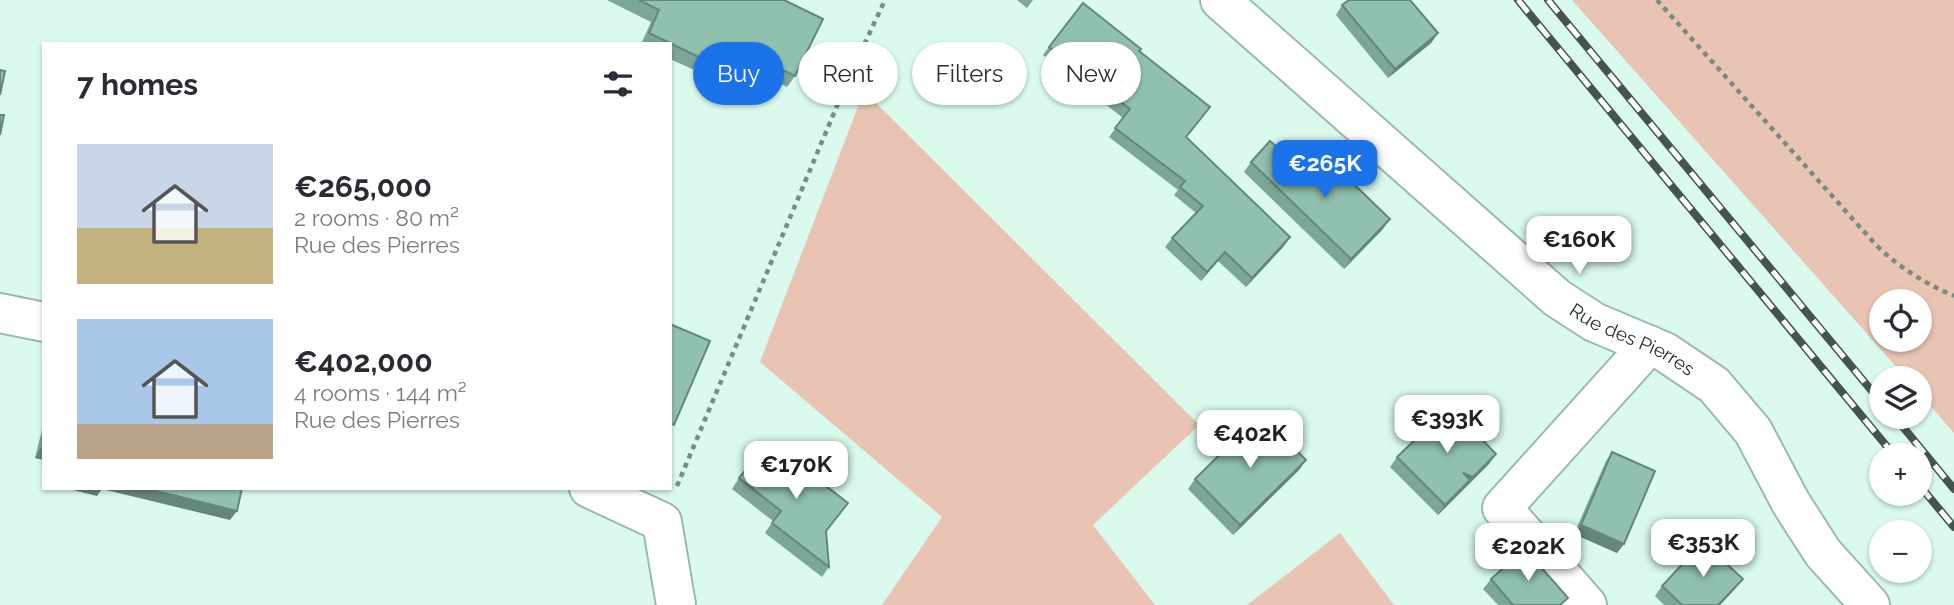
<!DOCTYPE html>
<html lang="en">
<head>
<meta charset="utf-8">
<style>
	body { margin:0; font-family:Raleway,sans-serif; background:#f7f7f7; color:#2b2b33; height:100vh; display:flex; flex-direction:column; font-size:26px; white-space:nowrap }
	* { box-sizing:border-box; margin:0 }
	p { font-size:23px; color:#7c7c81 }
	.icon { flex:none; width:38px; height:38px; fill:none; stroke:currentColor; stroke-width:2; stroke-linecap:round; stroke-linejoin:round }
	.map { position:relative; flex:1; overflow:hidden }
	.side { position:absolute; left:42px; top:42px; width:630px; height:448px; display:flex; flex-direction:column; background:#fff; border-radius:0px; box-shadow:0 2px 5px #0004 }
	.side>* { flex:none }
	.top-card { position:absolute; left:693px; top:42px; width:665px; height:63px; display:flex; gap:14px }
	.tools { position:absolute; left:1869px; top:289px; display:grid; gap:14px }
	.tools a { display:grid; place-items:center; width:63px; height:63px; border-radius:50%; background:#fff; box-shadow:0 2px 5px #0004; font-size:35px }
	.price { position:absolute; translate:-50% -60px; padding:0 16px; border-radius:14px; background:#fff; color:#222; font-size:23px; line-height:46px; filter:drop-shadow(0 2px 4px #0008) }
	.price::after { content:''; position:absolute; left:50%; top:42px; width:21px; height:16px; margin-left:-10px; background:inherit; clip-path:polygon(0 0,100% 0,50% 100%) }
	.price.on { background:#1a73e8; color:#fff }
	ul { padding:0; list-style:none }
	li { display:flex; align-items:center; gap:21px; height:175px; padding:0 35px }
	li span { display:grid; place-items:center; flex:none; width:196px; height:140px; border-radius:0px; color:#555 }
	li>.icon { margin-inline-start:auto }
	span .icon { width:84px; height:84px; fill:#fffc; stroke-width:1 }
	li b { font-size:30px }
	h2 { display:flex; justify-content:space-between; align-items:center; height:84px; padding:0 35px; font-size:30px }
	.tag { padding:0 24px; border-radius:32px; background:#fff; box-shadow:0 2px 5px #0004; font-size:24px; line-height:63px }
	.tag.on { background:#1a73e8; color:#fff }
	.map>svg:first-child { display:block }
	.green { fill:#e9c4b2; fill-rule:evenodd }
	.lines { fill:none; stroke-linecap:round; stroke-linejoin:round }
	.minor-casing { stroke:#9abaae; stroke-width:42 }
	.path { stroke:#768c84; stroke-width:4.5; stroke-dasharray:5 5; stroke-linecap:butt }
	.minor { stroke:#fff; stroke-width:38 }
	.rail-casing { stroke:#44554f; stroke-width:8 }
	.rail { stroke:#fff; stroke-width:5; stroke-dasharray:16; stroke-linecap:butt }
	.wall { fill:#7ca696 }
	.shaded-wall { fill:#65877a }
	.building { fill:#90c1af; stroke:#65877a; stroke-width:2 }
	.labels { text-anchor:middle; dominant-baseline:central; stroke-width:5; stroke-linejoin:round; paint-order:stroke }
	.street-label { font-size:19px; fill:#1f2c28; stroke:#fff }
</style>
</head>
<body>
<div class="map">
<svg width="1954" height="605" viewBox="0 0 1954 605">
	<rect width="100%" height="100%" fill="#d9faed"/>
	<!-- green -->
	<g class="green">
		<path d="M 1572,0 L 1954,0 L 1954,433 L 1920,394 L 1920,378 L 1906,378 ZM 1881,301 L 1920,301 L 1920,340 L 1881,340 Z"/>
		<polygon points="864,91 1199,425 1093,525 1155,605 882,605 942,517 760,362"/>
		<polygon points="1340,533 1394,605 1247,605"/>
	</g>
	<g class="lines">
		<!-- minor casing -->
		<g class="minor-casing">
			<g id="minor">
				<path id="s1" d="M 1220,0 L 1557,298 L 1594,322 L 1665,352 L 1714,385 L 1753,431 L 1791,503 L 1823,553 L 1870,605"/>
				<polyline points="0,313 44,322"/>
				<polyline points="589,488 662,522 676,605"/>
				<polyline points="1587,605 1502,508 1649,345"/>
			</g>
		</g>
		<!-- path -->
		<g class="path">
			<path d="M 1657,0 L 1876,245 C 1900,268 1924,283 1954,296"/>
			<polyline points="677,486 850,75 885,0"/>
		</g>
		<!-- minor -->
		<use href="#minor" class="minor"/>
		<!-- rail casing -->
		<g class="rail-casing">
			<g id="rail">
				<polyline points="1518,0 1894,455"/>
				<polyline points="1548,0 1881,402"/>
				<polyline points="1894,416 1954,489"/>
				<polyline points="1920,486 1954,527"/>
			</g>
		</g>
		<!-- rail -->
		<use href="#rail" class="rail"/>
	</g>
	<!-- wall -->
	<g class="wall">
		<polygon points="607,0 784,0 795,76 787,87 731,59 727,65 712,57 701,73 670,59 670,44 641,44 651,22"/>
		<polygon points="1017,0 1033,0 1027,8"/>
		<polygon points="1342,5 1438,33 1431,43 1388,78 1336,15"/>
		<polygon points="1049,47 1139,51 1203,116 1186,138 1284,246 1246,287 1218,261 1201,281 1165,247 1172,238 1196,213 1174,195 1178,190 1109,137 1123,118 1043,55"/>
		<polygon points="1251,162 1320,184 1383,229 1344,269 1244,172"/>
		<polygon points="44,422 44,460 35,458"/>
		<polygon points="1612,452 1617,553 1574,534 1606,461"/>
		<polygon points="1397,457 1489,464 1438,515 1390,467"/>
		<polygon points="1306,460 1299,470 1233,535 1188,489 1195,479"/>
		<polygon points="806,477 848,503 826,532 829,567 822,577 765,533 773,521 732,489 739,478"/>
		<polygon points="1491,579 1564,605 1498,605 1483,589"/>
		<polygon points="1743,579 1735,589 1720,605 1664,605 1655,596 1662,586"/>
	</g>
	<!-- shaded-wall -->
	<g class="shaded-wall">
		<polygon points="1438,33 1431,43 1388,78 1395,69"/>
		<polygon points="1390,219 1383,229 1344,269 1351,259"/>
		<polygon points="1290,237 1284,246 1246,287 1252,278"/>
		<polygon points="1225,252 1218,261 1201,281 1207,272"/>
		<polygon points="41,448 44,449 44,460 35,458"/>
		<polygon points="1496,454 1489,464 1438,515 1463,473"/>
		<polygon points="1306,460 1299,470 1233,535 1240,525"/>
		<polygon points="65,488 144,488 237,511 230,520 102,489 97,496"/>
		<polygon points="1581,525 1624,544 1617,553 1574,534"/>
		<polygon points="1743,579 1735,589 1720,605 1718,605"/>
	</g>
	<!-- building -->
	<g class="building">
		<polygon points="639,0 784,0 823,19 795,76 738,48 735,53 718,44 709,62 649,33 659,10"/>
		<polygon points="1349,0 1410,0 1438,33 1395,69 1342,5"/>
		<polygon points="1083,3 1141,49 1139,51 1210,107 1186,137 1290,237 1252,278 1225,252 1207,272 1172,238 1203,206 1180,187 1185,181 1115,128 1130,109 1049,47"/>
		<polygon points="0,70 5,71 0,95"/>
		<polygon points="0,115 4,115 0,135"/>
		<polygon points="1270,141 1320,184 1336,167 1390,219 1351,259 1251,162"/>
		<polygon points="670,324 710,341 674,425 670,423"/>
		<polygon points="1450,406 1496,454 1473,477 1463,473 1470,480 1445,505 1397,457"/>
		<polygon points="1261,414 1306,460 1240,525 1195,479"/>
		<polygon points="765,445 806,477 810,474 848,503 826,531 829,567 772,523 781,511 739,478"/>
		<polygon points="1612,452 1655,471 1624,544 1581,525"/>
		<polygon points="144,488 242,488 237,511"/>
		<polygon points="1703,542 1743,579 1718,605 1682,605 1662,586"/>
		<polygon points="1525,549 1568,598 1560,605 1513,605 1491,579"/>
	</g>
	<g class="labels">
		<!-- street labels -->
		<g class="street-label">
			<text stroke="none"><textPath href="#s1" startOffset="536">Rue des Pierres</textPath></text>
		</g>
	</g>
</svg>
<div class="tools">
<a><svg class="icon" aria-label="locate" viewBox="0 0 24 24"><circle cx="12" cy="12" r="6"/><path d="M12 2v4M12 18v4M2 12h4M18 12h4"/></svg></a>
<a><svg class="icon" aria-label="layers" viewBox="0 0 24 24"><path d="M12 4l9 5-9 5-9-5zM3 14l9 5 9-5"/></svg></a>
<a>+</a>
<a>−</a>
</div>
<b class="price on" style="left:1325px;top:200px">€265K</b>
<b class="price" style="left:1579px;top:276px">€160K</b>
<b class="price" style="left:1447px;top:455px">€393K</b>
<b class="price" style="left:1250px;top:470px">€402K</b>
<b class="price" style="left:796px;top:501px">€170K</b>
<b class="price" style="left:1703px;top:579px">€353K</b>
<b class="price" style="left:1528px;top:583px">€202K</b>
<div class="top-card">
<a class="tag on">Buy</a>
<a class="tag">Rent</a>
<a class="tag">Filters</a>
<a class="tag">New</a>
</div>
<section class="side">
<h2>7 homes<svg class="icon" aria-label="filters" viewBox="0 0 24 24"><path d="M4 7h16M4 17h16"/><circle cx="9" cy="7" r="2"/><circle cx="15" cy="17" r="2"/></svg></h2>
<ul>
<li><span style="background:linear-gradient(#c9d6e8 60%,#c2b280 0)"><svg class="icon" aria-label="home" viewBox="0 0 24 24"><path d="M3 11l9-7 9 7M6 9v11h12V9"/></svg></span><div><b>€265,000</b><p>2 rooms · 80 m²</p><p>Rue des Pierres</p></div></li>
<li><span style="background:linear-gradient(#a9c7e8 75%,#b9a48a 0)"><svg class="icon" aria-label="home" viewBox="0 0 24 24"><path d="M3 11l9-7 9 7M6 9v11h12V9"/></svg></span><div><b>€402,000</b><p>4 rooms · 144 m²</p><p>Rue des Pierres</p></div></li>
</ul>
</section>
</div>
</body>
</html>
